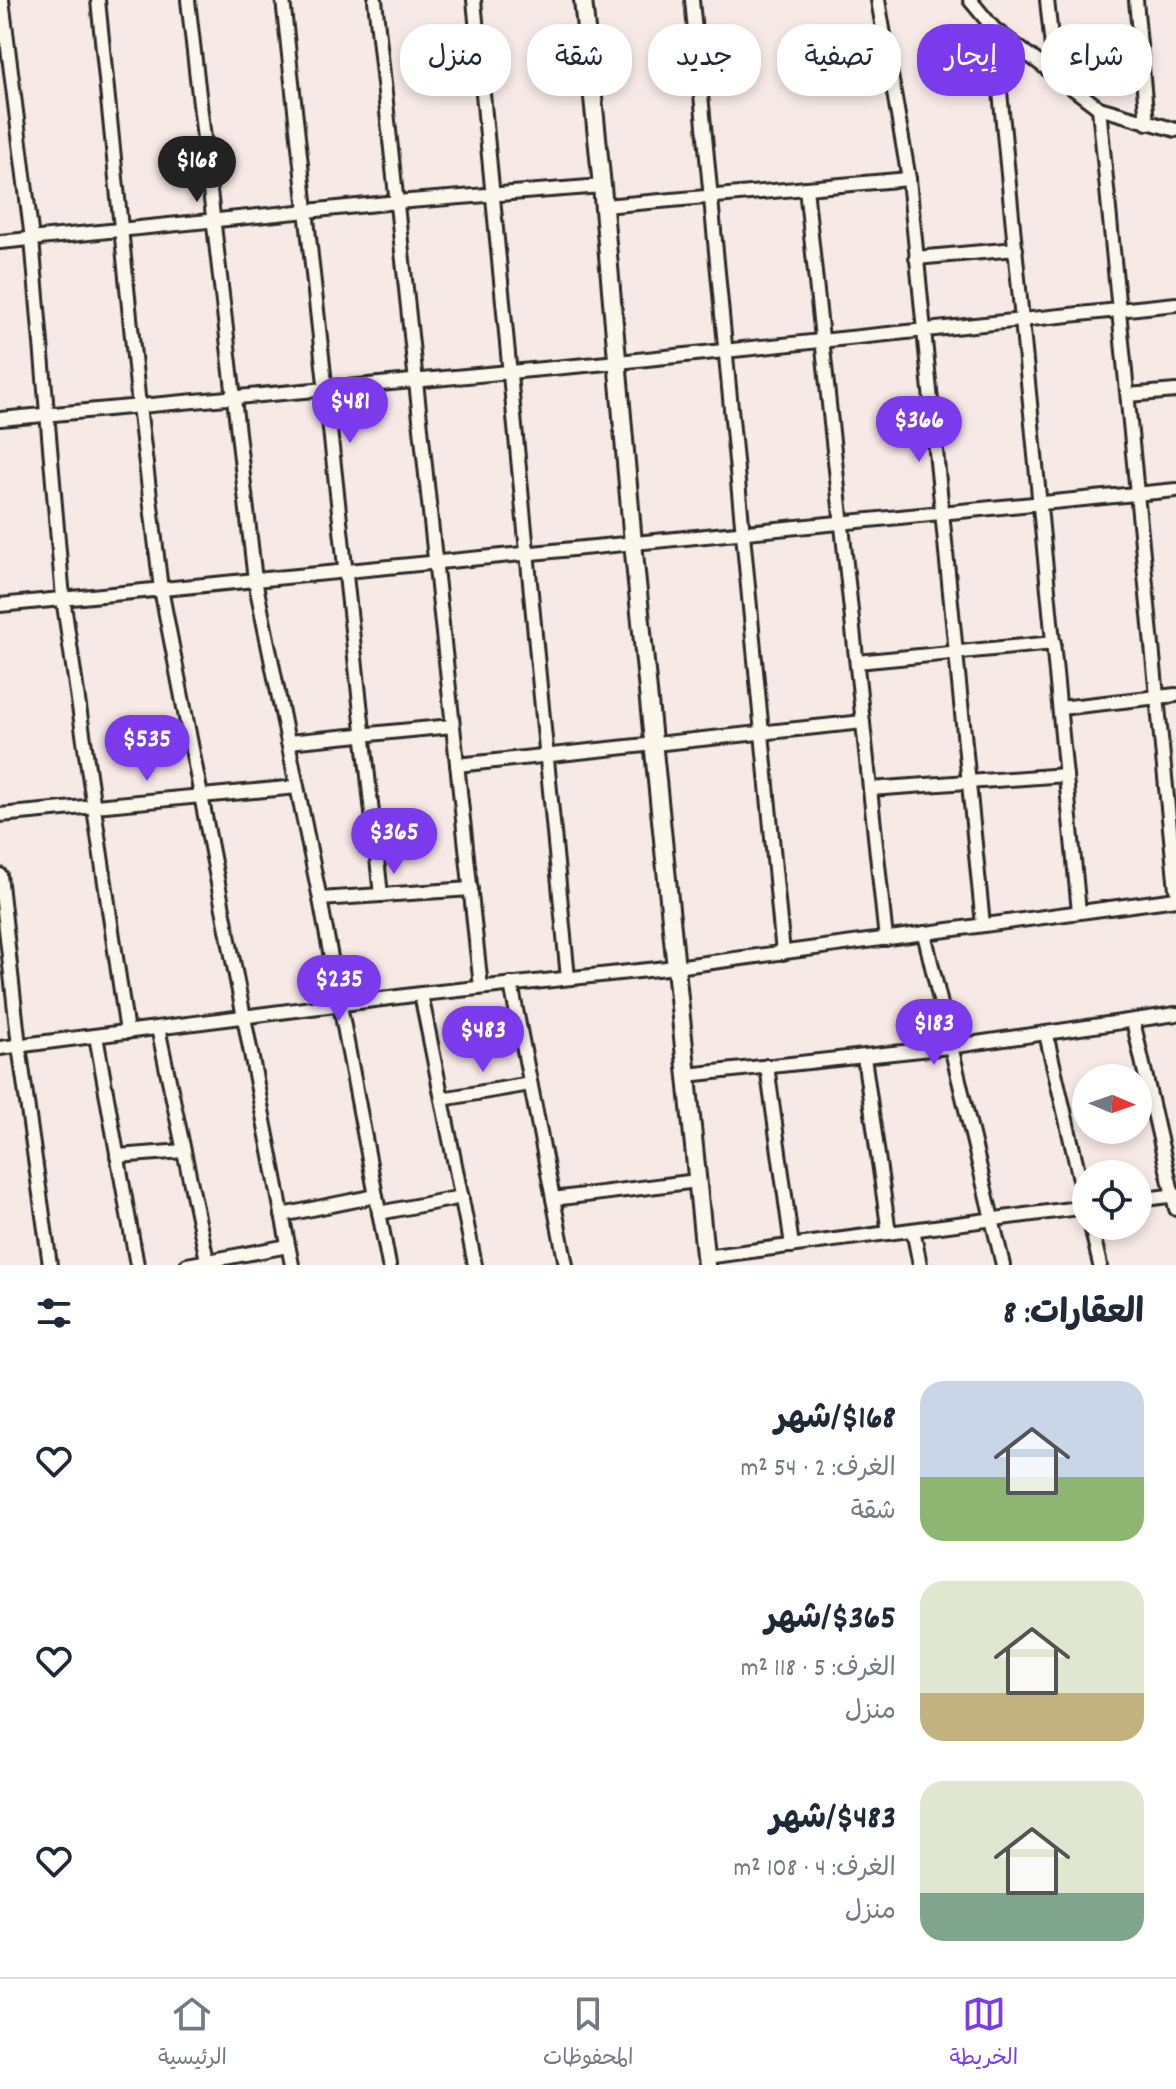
<!DOCTYPE html>
<html lang="ar">
<head>
<meta charset="utf-8">
<style>
	body { margin:0; font-family:Dekko,"Playpen Sans Arabic",sans-serif; background:#f6f6f7; color:#1f2937; direction:rtl; height:100vh; display:flex; flex-direction:column; font-size:30px; white-space:nowrap }
	* { box-sizing:border-box; margin:0 }
	p { font-size:26px; color:#747a83 }
	.icon { flex:none; width:44px; height:44px; fill:none; stroke:currentColor; stroke-width:2; stroke-linecap:round; stroke-linejoin:round }
	.map { position:relative; height:1265px; overflow:hidden; direction:ltr }
	.drawer { display:flex; flex-direction:column; background:#fff; flex:1 }
	.drawer>* { flex:none }
	.banner { position:absolute; left:24px; top:24px; width:1128px; height:72px; direction:rtl; display:flex; gap:16px }
	.needle { width:52px; rotate:92deg }
	.controls { position:absolute; left:1072px; top:1064px; display:grid; gap:16px }
	.controls a { display:grid; place-items:center; width:80px; height:80px; border-radius:50%; background:#fff; box-shadow:0 4px 12px #0003; font-size:40px }
	.price { position:absolute; translate:-50% -68px; padding:0 18px; border-radius:28px; background:#7c3aed; color:#fff; font-size:26px; line-height:52px; filter:drop-shadow(0 2px 4px #0008) }
	.price::after { content:''; position:absolute; left:50%; top:48px; width:24px; height:18px; margin-left:-12px; background:inherit; clip-path:polygon(0 0,100% 0,50% 100%) }
	.price.current { background:#222; color:#fff }
	ul { padding:0; list-style:none }
	li { display:flex; align-items:center; gap:24px; height:200px; padding:0 32px }
	li span { display:grid; place-items:center; flex:none; width:224px; height:160px; border-radius:24px; color:#555 }
	li>.icon { margin-inline-start:auto }
	span .icon { width:96px; height:96px; fill:#fffc; stroke-width:1 }
	li b { font-size:34px }
	h2 { display:flex; justify-content:space-between; align-items:center; height:96px; padding:0 32px; font-size:34px }
	.chip { padding:0 28px; border-radius:32px; background:#fff; box-shadow:0 4px 12px #0003; font-size:28px; line-height:72px }
	.chip.current { background:#7c3aed; color:#fff }
	.tabs { display:flex; justify-content:space-around; align-items:center; height:112px; border-top:2px solid #e0e1e3; background:#fff; font-size:22px; color:#747a83 }
	.tabs a { display:grid; justify-items:center; gap:4px }
	.tabs .current { color:#7c3aed }
	.map>svg:first-child { display:block }
	.lines { fill:none; stroke-linecap:round; stroke-linejoin:round }
	.minor-casing { stroke:#2b2b2b; stroke-width:18 }
	.major-casing { stroke:#2b2b2b; stroke-width:22 }
	.minor { stroke:#fbf7ec; stroke-width:12 }
	.major { stroke:#fbf7ec; stroke-width:16 }
</style>
</head>
<body>
<div class="map">
<svg width="1176" height="1265" viewBox="0 0 1176 1265">
	<rect width="100%" height="100%" fill="#f7e9e5"/>
	<filter id="ink" filterUnits="userSpaceOnUse"><feTurbulence type="fractalNoise" baseFrequency=".0125" numOctaves="2"/><feDisplacementMap in="SourceGraphic" scale="16" xChannelSelector="R" yChannelSelector="G"/><feConvolveMatrix kernelMatrix="1 2 1 2 8 2 1 2 1" color-interpolation-filters="sRGB"/></filter>
	<g filter="url(#ink)">
		<g class="lines">
			<!-- minor casing -->
			<g class="minor-casing">
				<g id="minor">
					<polyline points="2,0 32,239 63,598 127,1032"/>
					<polyline points="98,0 139,406 161,589 292,1265"/>
					<polyline points="188,0 255,580 320,899 389,1265"/>
					<polyline points="283,0 381,895"/>
					<polyline points="375,0 481,987"/>
					<polyline points="474,0 568,978"/>
					<polyline points="692,0 783,953"/>
					<polyline points="878,0 909,179 983,925"/>
					<polyline points="970,0 994,29 1099,108 1176,130"/>
					<polyline points="1047,0 1055,75"/>
					<polyline points="1136,0 1147,123"/>
					<polyline points="994,29 1079,912"/>
					<polyline points="1099,108 1176,889"/>
					<polyline points="806,188 886,939"/>
					<polyline points="604,206 909,179"/>
					<polyline points="0,242 397,202 602,186"/>
					<polyline points="916,258 1016,249"/>
					<polyline points="1128,395 1176,391"/>
					<polyline points="0,419 618,362 1176,304"/>
					<polyline points="0,605 1176,490"/>
					<polyline points="857,662 1054,643"/>
					<polyline points="1060,708 1176,695"/>
					<polyline points="288,742 452,726"/>
					<polyline points="457,765 863,722"/>
					<polyline points="870,789 1066,775"/>
					<polyline points="0,815 297,787"/>
					<polyline points="0,875 19,1046 50,1265"/>
					<polyline points="320,899 471,889"/>
					<polyline points="924,933 1003,1265"/>
					<polyline points="511,984 566,1265"/>
					<polyline points="421,994 475,1265"/>
					<polyline points="1133,1021 1176,1209"/>
					<polyline points="158,1028 207,1260"/>
					<polyline points="1046,1034 1086,1205"/>
					<polyline points="96,1036 137,1265"/>
					<polyline points="0,1048 421,994 676,967 1176,899"/>
					<polyline points="864,1057 889,1233"/>
					<polyline points="767,1066 792,1246"/>
					<polyline points="687,1075 949,1047 1176,1014"/>
					<polyline points="442,1099 530,1084"/>
					<polyline points="117,1156 184,1151"/>
					<polyline points="553,1199 697,1181"/>
					<polyline points="1138,1200 1176,1195"/>
					<polyline points="379,1213 462,1197"/>
					<polyline points="282,1215 376,1196"/>
					<polyline points="1091,1226 1100,1265"/>
					<polyline points="913,1230 920,1265"/>
					<polyline points="705,1257 1086,1207"/>
					<polyline points="187,1265 288,1246"/>
				</g>
			</g>
			<!-- major casing -->
			<g class="major-casing">
				<polyline id="major" points="583,0 602,186 633,543 706,1265"/>
			</g>
			<!-- minor -->
			<use href="#minor" class="minor"/>
			<!-- major -->
			<use href="#major" class="major"/>
		</g>
	</g>
</svg>
<div class="controls">
<a><svg class="needle" viewBox="-14 -14 28 28"><path d="M0-13l5 13h-10z" fill="#e53935"/><path d="M0 13l5-13h-10z" fill="#747a83"/></svg></a>
<a><svg class="icon" aria-label="locate" viewBox="0 0 24 24"><circle cx="12" cy="12" r="6"/><path d="M12 2v4M12 18v4M2 12h4M18 12h4"/></svg></a>
</div>
<b class="price current" style="left:197px;top:204px">$168</b>
<b class="price" style="left:350px;top:445px">$481</b>
<b class="price" style="left:919px;top:464px">$366</b>
<b class="price" style="left:147px;top:783px">$535</b>
<b class="price" style="left:394px;top:876px">$365</b>
<b class="price" style="left:339px;top:1023px">$235</b>
<b class="price" style="left:934px;top:1067px">$183</b>
<b class="price" style="left:483px;top:1074px">$483</b>
<div class="banner">
<a class="chip">شراء</a>
<a class="chip current">إيجار</a>
<a class="chip">تصفية</a>
<a class="chip">جديد</a>
<a class="chip">شقة</a>
<a class="chip">منزل</a>
</div>
</div>
<section class="drawer">
<h2>العقارات: 8<svg class="icon" aria-label="filters" viewBox="0 0 24 24"><path d="M4 7h16M4 17h16"/><circle cx="9" cy="7" r="2"/><circle cx="15" cy="17" r="2"/></svg></h2>
<ul>
<li><span style="background:linear-gradient(#c9d6e8 60%,#8fb573 0)"><svg class="icon" aria-label="home" viewBox="0 0 24 24"><path d="M3 11l9-7 9 7M6 9v11h12V9"/></svg></span><div><b>$168/شهر</b><p>الغرف: 2 · 54 m²</p><p>شقة</p></div><svg class="icon" aria-label="heart" viewBox="0 0 24 24"><path d="M12 20l-8-8c-3-5 5-10 8-4 3-6 11-1 8 4z"/></svg></li>
<li><span style="background:linear-gradient(#dfe7d0 70%,#c2b280 0)"><svg class="icon" aria-label="home" viewBox="0 0 24 24"><path d="M3 11l9-7 9 7M6 9v11h12V9"/></svg></span><div><b>$365/شهر</b><p>الغرف: 5 · 118 m²</p><p>منزل</p></div><svg class="icon" aria-label="heart" viewBox="0 0 24 24"><path d="M12 20l-8-8c-3-5 5-10 8-4 3-6 11-1 8 4z"/></svg></li>
<li><span style="background:linear-gradient(#dfe7d0 70%,#7fa58c 0)"><svg class="icon" aria-label="home" viewBox="0 0 24 24"><path d="M3 11l9-7 9 7M6 9v11h12V9"/></svg></span><div><b>$483/شهر</b><p>الغرف: 4 · 108 m²</p><p>منزل</p></div><svg class="icon" aria-label="heart" viewBox="0 0 24 24"><path d="M12 20l-8-8c-3-5 5-10 8-4 3-6 11-1 8 4z"/></svg></li>
</ul>
</section>
<nav class="tabs">
<a class="current"><svg class="icon" aria-label="map" viewBox="0 0 24 24"><path d="M3 6l6-2 6 2 6-2v14l-6 2-6-2-6 2zM9 4v14M15 6v14"/></svg>الخريطة</a>
<a><svg class="icon" aria-label="saved" viewBox="0 0 24 24"><path d="M7 4h10v16l-5-4-5 4z"/></svg>المحفوظات</a>
<a><svg class="icon" aria-label="home" viewBox="0 0 24 24"><path d="M3 11l9-7 9 7M6 9v11h12V9"/></svg>الرئيسية</a>
</nav>
</body>
</html>
